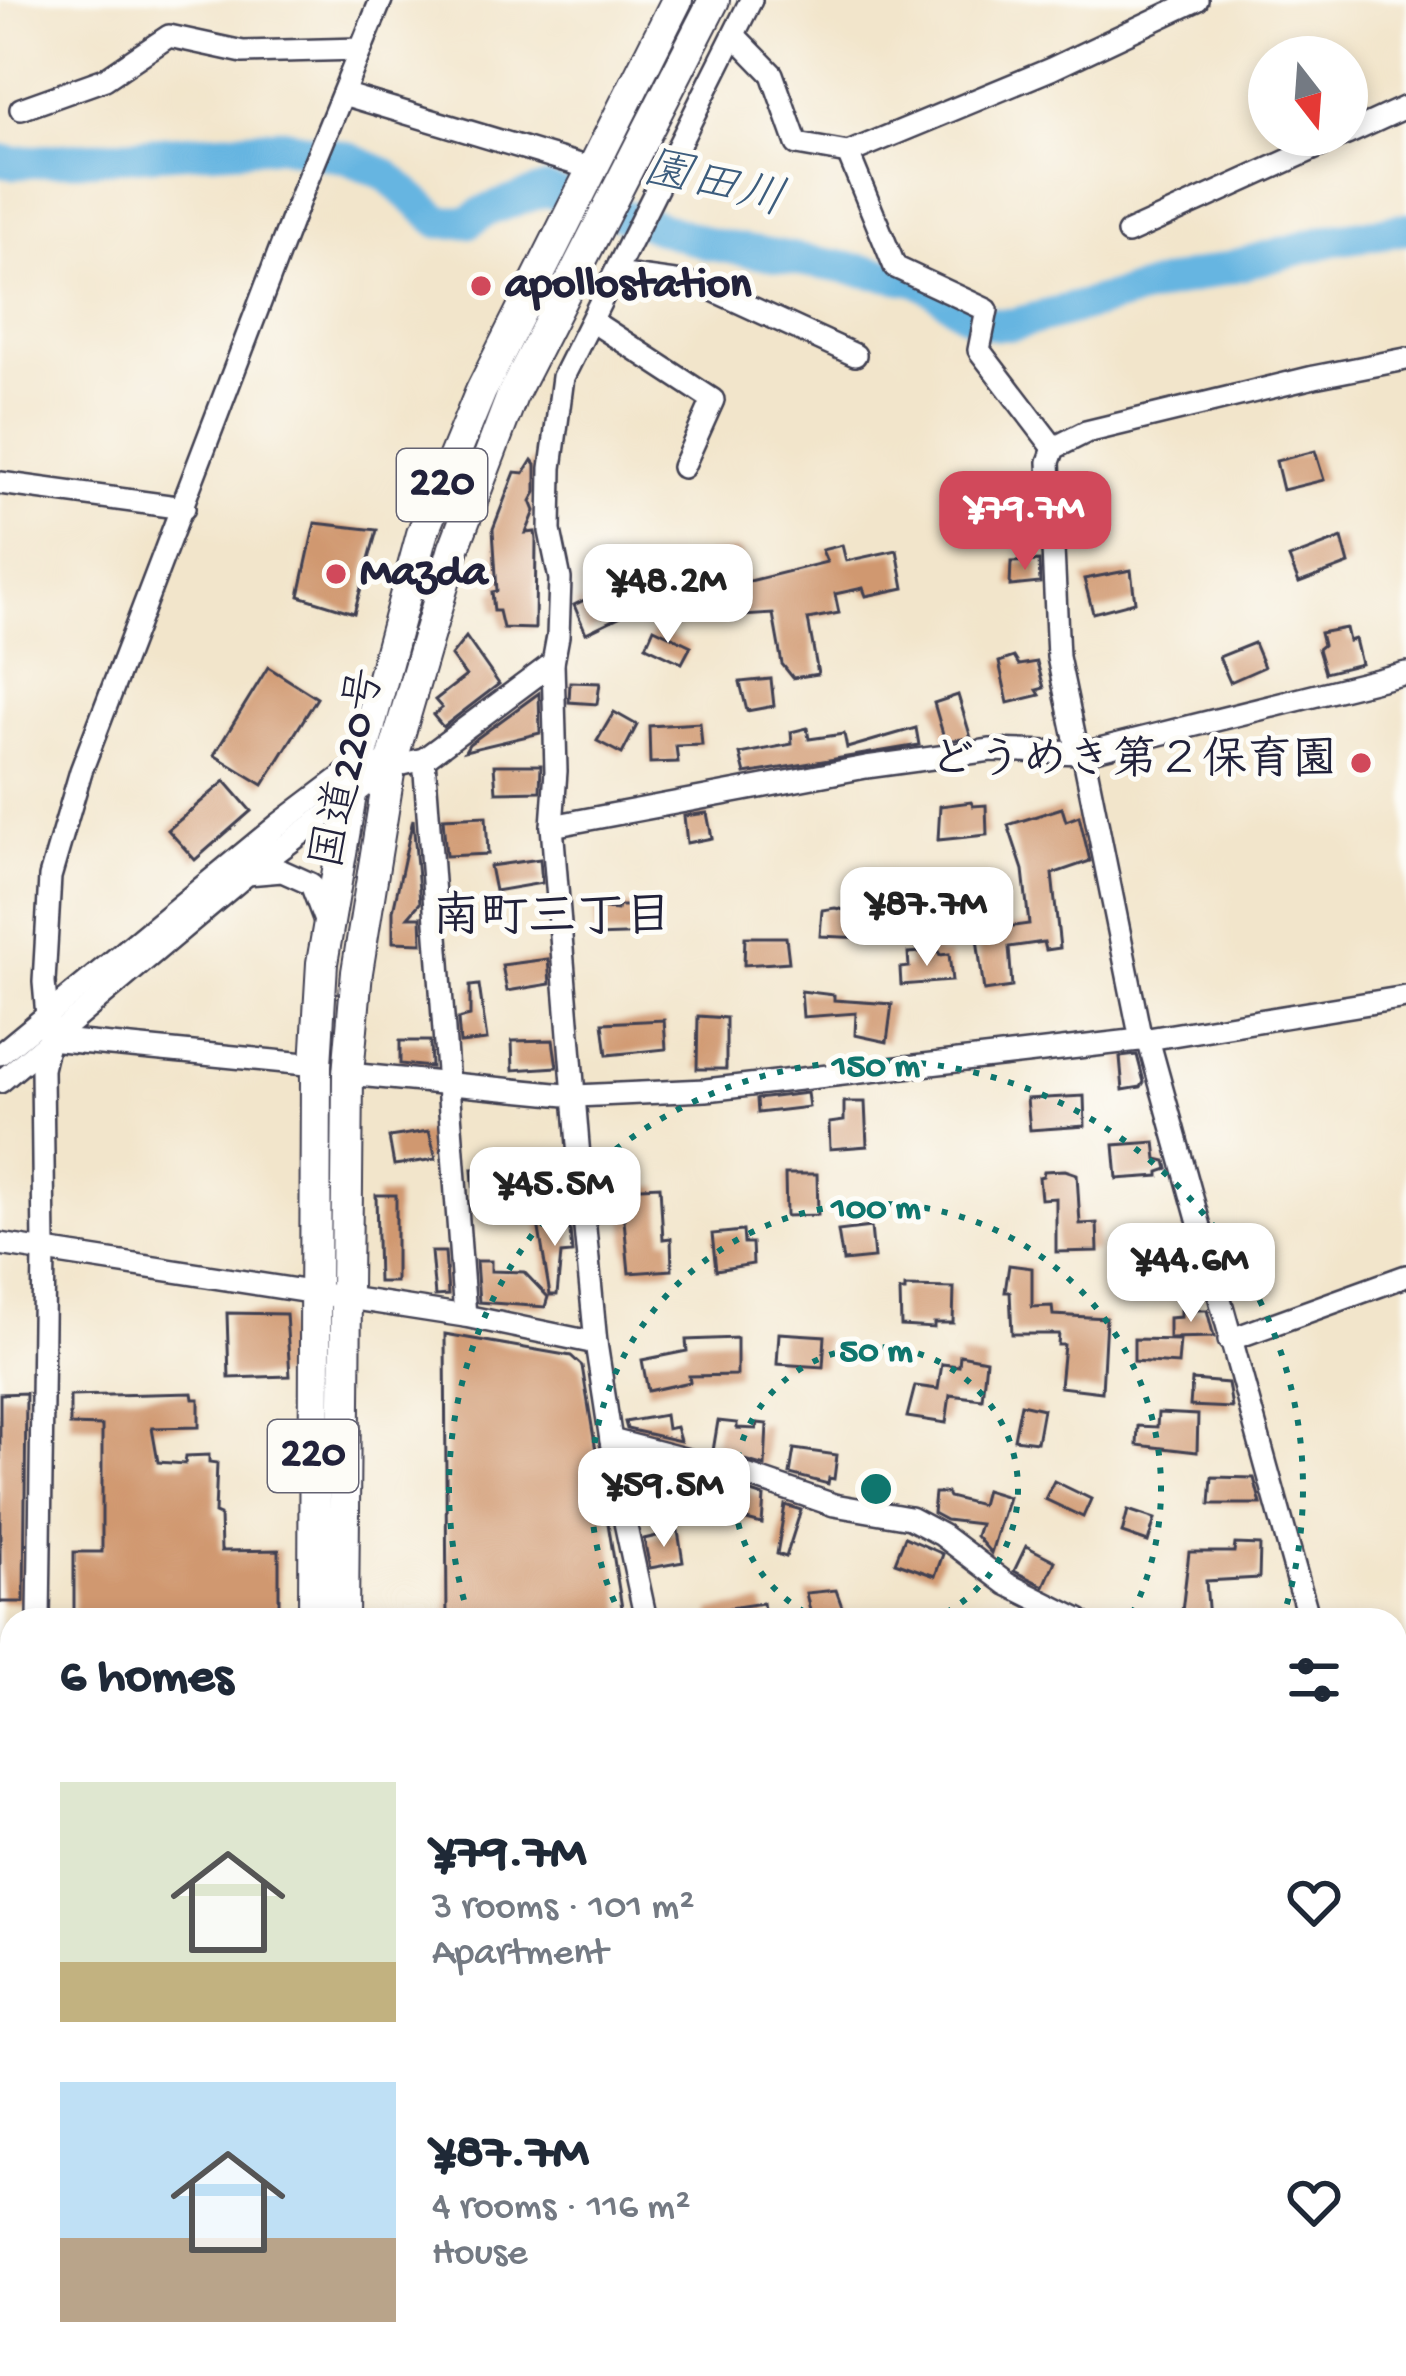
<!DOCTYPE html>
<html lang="en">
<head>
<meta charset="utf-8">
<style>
	body { margin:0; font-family:"Gochi Hand","Klee One",sans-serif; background:#f6f6f7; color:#1f2937; height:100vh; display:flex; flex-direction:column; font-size:45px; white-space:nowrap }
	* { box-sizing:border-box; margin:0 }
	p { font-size:39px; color:#747a83 }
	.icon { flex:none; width:66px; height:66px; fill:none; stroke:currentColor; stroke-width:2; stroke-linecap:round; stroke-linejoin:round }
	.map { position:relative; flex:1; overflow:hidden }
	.side { position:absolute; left:0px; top:1608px; width:1407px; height:768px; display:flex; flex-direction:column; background:#fff; border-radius:36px 36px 0 0; box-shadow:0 6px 18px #0003 }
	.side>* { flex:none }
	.needle { width:78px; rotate:163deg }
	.controls { position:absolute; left:1248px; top:36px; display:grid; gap:24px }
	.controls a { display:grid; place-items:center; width:120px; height:120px; border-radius:50%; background:#fff; box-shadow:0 6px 18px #0003; font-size:60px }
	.price { position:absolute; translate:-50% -102px; padding:0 27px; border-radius:24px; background:#fff; color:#222; font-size:39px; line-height:78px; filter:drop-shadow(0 3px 6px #0008) }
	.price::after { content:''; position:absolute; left:50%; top:72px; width:36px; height:27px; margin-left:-18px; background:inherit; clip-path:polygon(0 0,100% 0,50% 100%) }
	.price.on { background:#d1495b; color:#fff }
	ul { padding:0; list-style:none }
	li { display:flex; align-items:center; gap:36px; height:300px; padding:0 60px }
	li span { display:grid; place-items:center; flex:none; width:336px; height:240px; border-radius:0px; color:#555 }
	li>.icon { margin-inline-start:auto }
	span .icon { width:144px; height:144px; fill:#fffc; stroke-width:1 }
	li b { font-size:51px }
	h2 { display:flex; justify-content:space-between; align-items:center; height:144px; padding:0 60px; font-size:51px }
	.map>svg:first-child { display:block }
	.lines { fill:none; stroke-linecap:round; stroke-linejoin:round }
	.river { stroke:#66b5e1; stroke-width:33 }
	.building { fill:#d09870 }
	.minor-casing { stroke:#413f51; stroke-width:26 }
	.major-casing { stroke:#413f51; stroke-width:28 }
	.highway-casing { stroke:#413f51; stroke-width:34 }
	.minor { stroke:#fff; stroke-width:21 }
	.major { stroke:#fff; stroke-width:24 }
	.highway { stroke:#fff; stroke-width:30 }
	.ring { fill:none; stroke:#0f766e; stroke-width:6; stroke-dasharray:6 12 }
	.poi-dot { fill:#d1495b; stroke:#fdfcf7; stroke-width:4.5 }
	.labels { text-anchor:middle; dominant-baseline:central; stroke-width:10; stroke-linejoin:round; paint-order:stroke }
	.shield { fill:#fdfcf7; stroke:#646373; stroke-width:3 }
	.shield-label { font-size:42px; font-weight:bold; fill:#22223b }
	.poi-label { font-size:45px; font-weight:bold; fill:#22223b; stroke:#fdfcf7; text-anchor:start }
	.street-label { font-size:45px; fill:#22223b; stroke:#fdfcf7 }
	.water-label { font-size:48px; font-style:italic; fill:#3d5d7d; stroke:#fdfcf7 }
	.neighbourhood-label { font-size:48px; font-weight:bold; fill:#22223b; stroke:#fdfcf7 }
	.centre { fill:#0f766e; stroke:#fdfcf7; stroke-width:6 }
	.ring-label { font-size:36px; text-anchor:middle; font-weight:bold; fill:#0f766e; stroke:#fdfcf7; stroke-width:10; stroke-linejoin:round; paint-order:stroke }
</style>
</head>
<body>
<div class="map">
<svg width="1406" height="2376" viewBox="0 0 1406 2376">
	<rect width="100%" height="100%" fill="#fdfcf7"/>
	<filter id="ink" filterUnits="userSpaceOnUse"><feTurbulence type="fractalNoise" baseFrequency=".00833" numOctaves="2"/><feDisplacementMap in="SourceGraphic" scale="24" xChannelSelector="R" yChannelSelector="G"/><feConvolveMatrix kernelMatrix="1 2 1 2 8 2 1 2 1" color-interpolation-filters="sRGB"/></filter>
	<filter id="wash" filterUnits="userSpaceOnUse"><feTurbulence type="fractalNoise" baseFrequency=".004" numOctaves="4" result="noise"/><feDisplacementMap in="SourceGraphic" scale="48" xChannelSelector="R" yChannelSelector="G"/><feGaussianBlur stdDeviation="2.7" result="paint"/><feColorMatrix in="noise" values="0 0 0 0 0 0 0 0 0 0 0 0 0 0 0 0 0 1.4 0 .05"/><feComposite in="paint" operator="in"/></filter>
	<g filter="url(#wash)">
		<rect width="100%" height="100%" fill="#f2e5cb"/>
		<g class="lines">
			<!-- river -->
			<path class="river" d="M 0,160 L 13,163 L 281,144 L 347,158 L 385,174 L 440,222 L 469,222 L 485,211 L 546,190 L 709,244 L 916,280 C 956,298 966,329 1015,324 L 1332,240 L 1406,229"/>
		</g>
		<g id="blocks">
			<!-- building -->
			<g class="building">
				<polygon points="1315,451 1324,480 1283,490 1276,461"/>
				<polygon points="532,460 536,465 536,492 531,501 535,511 526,533 535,532 536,540 535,629 503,628 499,611 494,611 492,592 497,591 493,529 515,472 524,473"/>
				<polygon points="315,523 377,530 354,613 299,596"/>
				<polygon points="1342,538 1349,564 1299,583 1289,558"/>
				<polygon points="842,545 846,561 897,550 904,588 866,596 863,588 835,594 839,613 808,619 818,674 793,678 782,664 773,614 727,617 724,574 707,576 705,554 737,549 742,553 746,582 827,562 822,550"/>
				<polygon points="1039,561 1040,583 1010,586 1011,562"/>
				<polygon points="1131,570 1135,602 1093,613 1084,579"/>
				<polygon points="614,586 627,613 586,633 574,605"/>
				<polygon points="654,628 691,646 682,663 646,646"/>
				<polygon points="1346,628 1349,641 1355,639 1361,664 1325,673 1318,649 1323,645 1320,633"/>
				<polygon points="466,637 499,684 443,727 433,715 442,708 435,700 466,676 451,656"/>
				<polygon points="1254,643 1264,667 1230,682 1219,657"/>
				<polygon points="1014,657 1019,665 1037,662 1044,688 1037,690 1040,695 1008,703 999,662"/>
				<polygon points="268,667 317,698 263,785 214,755"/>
				<polygon points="771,679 774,706 747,711 740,682"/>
				<polygon points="570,682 600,683 597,704 569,702"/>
				<polygon points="539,693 540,733 465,751 469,744"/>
				<polygon points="958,695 971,738 945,741 934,703"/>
				<polygon points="614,712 637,725 622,754 597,741"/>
				<polygon points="700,723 702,745 676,746 678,762 650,763 649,726"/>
				<polygon points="807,728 809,739 844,734 847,748 916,728 919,745 745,774 740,754 792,744 791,732"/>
				<polygon points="494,765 541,765 540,791 496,792"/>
				<polygon points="225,781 251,811 195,860 168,830"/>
				<polygon points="971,802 973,806 986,805 987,835 938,840 940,806"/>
				<polygon points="1062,808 1066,821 1079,816 1090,861 1052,874 1060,948 1046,950 1044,942 1009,947 1012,987 984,991 976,931 1029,924 1023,870 1008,825"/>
				<polygon points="707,813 712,838 687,843 684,816"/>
				<polygon points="486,816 488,854 446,856 443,818"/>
				<polygon points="413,819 420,903 408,917 421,917 422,943 393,942 393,911"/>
				<polygon points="540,859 542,883 495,891 490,866"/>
				<polygon points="618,906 643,906 645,913 653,915 653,934 595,936 595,908 617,910"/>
				<polygon points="835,908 864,914 864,938 820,936 822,910"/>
				<polygon points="745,937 786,937 789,962 744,965"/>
				<polygon points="938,951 940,955 949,954 952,981 901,985 900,968 909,967 908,953"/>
				<polygon points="548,959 550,984 507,991 502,965"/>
				<polygon points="479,985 487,1040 460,1043 458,1019 470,1016 470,986"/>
				<polygon points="801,991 834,995 834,1000 892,1004 887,1042 855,1035 856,1013 803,1017"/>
				<polygon points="698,1016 726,1018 726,1069 697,1069"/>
				<polygon points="664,1020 666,1049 607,1055 603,1023"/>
				<polygon points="553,1040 557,1067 513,1070 512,1041"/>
				<polygon points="400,1041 430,1041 431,1067 400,1064"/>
				<polygon points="1137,1055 1144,1082 1141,1087 1123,1090 1120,1057"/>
				<polygon points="807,1093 809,1107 758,1113 757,1099"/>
				<polygon points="1084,1096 1085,1126 1030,1130 1027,1099"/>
				<polygon points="844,1102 865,1102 867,1146 830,1149 829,1123 844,1121"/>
				<polygon points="429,1131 436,1159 394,1165 389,1137"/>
				<polygon points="1155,1142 1157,1159 1166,1161 1168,1169 1159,1172 1159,1176 1117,1179 1114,1145"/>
				<polygon points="563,1160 565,1184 474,1195 472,1169"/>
				<polygon points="1065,1170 1077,1174 1080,1224 1097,1223 1098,1251 1056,1252 1056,1198 1041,1199 1039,1177 1043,1176 1044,1171"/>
				<polygon points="785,1174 817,1174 818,1215 786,1216"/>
				<polygon points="660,1186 663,1239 671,1238 672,1270 629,1273 621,1188"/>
				<polygon points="376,1195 396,1195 396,1282 378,1282"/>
				<polygon points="569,1220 572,1253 561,1254 557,1295 550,1295 538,1223"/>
				<polygon points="871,1227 874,1258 843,1261 838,1231"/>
				<polygon points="743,1231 744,1243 752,1243 753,1264 716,1270 712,1234"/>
				<polygon points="431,1252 445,1252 448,1295 435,1296"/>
				<polygon points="476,1261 491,1261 491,1271 524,1272 548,1297 545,1307 479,1302"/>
				<polygon points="1009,1265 1032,1268 1032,1307 1052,1306 1053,1315 1106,1318 1102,1392 1060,1387 1064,1345 1058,1345 1059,1334 1012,1334 1010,1292 1005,1292"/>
				<polygon points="905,1287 954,1288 953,1323 934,1323 934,1328 901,1326 900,1291 905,1291"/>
				<polygon points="1181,1310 1207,1310 1214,1337 1169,1338 1169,1318 1181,1317"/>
				<polygon points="227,1313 286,1314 290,1376 229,1378"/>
				<polygon points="779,1333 825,1336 823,1367 777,1364"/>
				<polygon points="445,1334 571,1356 582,1366 624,1620 447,1620"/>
				<polygon points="737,1338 737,1375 689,1376 690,1382 648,1391 642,1360 687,1351 686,1340"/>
				<polygon points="1134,1339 1180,1340 1178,1364 1134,1361"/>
				<polygon points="960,1355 986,1360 982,1399 950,1395 946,1423 907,1417 915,1386 938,1389 942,1364 959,1366"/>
				<polygon points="1192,1380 1228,1383 1232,1408 1190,1406"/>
				<polygon points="26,1393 24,1602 0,1602 0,1394"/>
				<polygon points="192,1393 193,1399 199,1399 199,1427 152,1428 158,1462 185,1464 186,1456 209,1455 209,1462 217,1463 215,1513 220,1515 221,1551 279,1550 279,1620 74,1620 74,1552 102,1552 102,1426 70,1425 70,1396"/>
				<polygon points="1021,1404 1043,1409 1037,1442 1014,1439"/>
				<polygon points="1158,1413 1198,1415 1197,1452 1137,1445 1138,1426 1157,1427"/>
				<polygon points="665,1415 667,1429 676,1427 680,1441 627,1429 625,1422"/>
				<polygon points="718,1421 737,1423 737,1428 756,1429 757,1423 767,1424 765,1466 713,1451"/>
				<polygon points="794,1449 837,1455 834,1479 829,1478 828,1484 790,1474"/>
				<polygon points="1212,1477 1254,1478 1261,1504 1210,1504"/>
				<polygon points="1054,1481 1091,1499 1083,1517 1045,1499"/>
				<polygon points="985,1490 1008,1497 991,1553 976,1536 980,1524 946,1520 933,1513 935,1493 947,1493 949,1497 981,1505"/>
				<polygon points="746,1491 764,1497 762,1524 735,1517"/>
				<polygon points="785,1505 801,1510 786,1557 777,1554"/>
				<polygon points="1128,1510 1155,1519 1148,1542 1122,1533"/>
				<polygon points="678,1531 683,1562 650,1568 644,1539"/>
				<polygon points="905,1537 943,1554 935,1576 895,1562"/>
				<polygon points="1235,1544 1260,1545 1259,1578 1206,1581 1209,1620 1181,1620 1189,1552 1234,1552"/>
				<polygon points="1026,1546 1055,1561 1044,1586 1014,1571"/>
				<polygon points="836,1590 846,1618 812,1620 806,1593"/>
				<polygon points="763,1603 766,1620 710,1620 710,1611"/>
			</g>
		</g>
	</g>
	<g filter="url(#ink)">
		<use href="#blocks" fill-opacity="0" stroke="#413f51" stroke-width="3"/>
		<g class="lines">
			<!-- minor casing -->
			<g class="minor-casing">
				<g id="minor">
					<polyline points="735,36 772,74 797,144 848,153 1051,69 1197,0"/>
					<polyline points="343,94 590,168"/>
					<polyline points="21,109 105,79 169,36 243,52 361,49"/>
					<polyline points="1347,134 1406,107"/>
					<polyline points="848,153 895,267 987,310 979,350 1054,448"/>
					<polyline points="1128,233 1344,135"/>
					<polyline points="616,274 704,286 855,355"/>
					<polyline points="592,321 713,400 683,467"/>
					<polyline points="0,483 184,508"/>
					<polyline points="424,759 465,1316"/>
					<polyline points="552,826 866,767 991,750 1083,753 1406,673"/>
					<polyline points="247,874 282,871 311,884 325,921"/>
					<polyline points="49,1039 316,1065"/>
					<polyline points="0,1054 278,825 360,763 390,767 424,759 553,663"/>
					<polyline points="348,1074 576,1096 706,1090 1148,1039 1406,997"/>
					<polyline points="0,1082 246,875 390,767"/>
					<polyline points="0,1244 465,1316 596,1343"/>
					<polyline points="1229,1340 1406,1276"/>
					<polyline points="611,1440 746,1475 834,1505 910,1518 942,1535 1007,1584 1079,1620"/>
					<polyline points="39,1620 44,1251 42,1069 49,1039 44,982 50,877 81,771 301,195 381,0"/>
					<polyline points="646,1620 620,1499 596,1343 584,1218 552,826 556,771 553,663 558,636 560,579 550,531 551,468 563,377 751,0"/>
					<polyline points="1309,1620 1148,1039 1141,1040 1083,753 1078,753 1058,657 1049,462 1054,448 1086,432 1314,377 1406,359"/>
					<polyline points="0,1670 12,1670"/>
					<polyline points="1395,1880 1406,1915"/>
					<polyline points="1395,2201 1406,2199"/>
					<polyline points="0,2244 12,2254"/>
					<polyline points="53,2364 54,2376"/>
					<polyline points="760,2364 762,2376"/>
					<polyline points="880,2364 882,2376"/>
					<polyline points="996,2364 998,2376"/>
					<polyline points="1131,2364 1133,2376"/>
					<polyline points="1260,2364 1262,2376"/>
					<polyline points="1381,2364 1385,2376"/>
				</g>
			</g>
			<!-- major casing -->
			<g class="major-casing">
				<g id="major">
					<polyline points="1395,1810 1406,1799"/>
					<polyline points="0,1953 12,1979"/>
					<polyline points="226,2364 233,2376"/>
					<polyline points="0,2372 8,2376"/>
					<polyline points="532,2376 552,2364"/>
				</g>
			</g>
			<!-- highway casing -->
			<g class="highway-casing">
				<g id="highway">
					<polyline points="314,1620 316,1065 322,963 351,795 422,534 481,391 677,0"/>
					<polyline points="343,1620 348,1074 357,972 390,767 454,548 512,396 714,0"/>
					<polyline points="341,2364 341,2376"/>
					<polyline points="305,2376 305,2364"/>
				</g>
			</g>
			<!-- minor -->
			<use href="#minor" class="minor"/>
			<!-- major -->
			<use href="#major" class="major"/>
			<!-- highway -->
			<use href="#highway" class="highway"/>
		</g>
	</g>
	<!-- distance rings -->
	<g class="ring">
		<path d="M821 1620A142 142 0 1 1 931 1620"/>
		<path d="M622 1618A285 285 0 1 1 1130 1618"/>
		<path d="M469 1617A427 427 0 1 1 1283 1617"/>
	</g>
	<!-- markers -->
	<g class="poi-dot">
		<circle cx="481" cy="286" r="12"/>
		<circle cx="336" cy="574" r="12"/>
		<circle cx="1361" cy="763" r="12"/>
	</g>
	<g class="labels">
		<!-- shield labels -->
		<g class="shield">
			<rect x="397" y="449" width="90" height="72" rx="9"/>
			<rect x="268" y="1420" width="90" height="72" rx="9"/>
		</g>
		<g class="shield-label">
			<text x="442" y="485">220</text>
			<text x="313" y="1456">220</text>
		</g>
		<!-- poi labels -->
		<g class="poi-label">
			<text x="505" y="286">apollostation</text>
			<text x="360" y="574">Mazda</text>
			<text x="1337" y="763" text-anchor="end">どうめき第２保育園</text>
		</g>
		<!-- street labels -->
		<g class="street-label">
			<text transform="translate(351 769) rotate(-78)">国道220号</text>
		</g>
		<!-- water labels -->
		<g class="water-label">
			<text transform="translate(713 188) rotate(14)">園田川</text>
		</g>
		<!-- neighbourhood labels -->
		<g class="neighbourhood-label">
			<text x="552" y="921">南町三丁目</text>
		</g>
	</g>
	<circle cx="876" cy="1489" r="18" class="centre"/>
	<g class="ring-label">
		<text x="876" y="1075">150 m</text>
		<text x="876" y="1217">100 m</text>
		<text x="876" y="1360">50 m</text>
	</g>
</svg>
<div class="controls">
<a><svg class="needle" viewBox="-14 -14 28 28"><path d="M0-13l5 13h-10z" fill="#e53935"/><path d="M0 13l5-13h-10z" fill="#747a83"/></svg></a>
</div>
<b class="price on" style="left:1025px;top:573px">¥79.7M</b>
<b class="price" style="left:668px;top:646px">¥48.2M</b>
<b class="price" style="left:927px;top:969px">¥87.7M</b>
<b class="price" style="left:555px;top:1249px">¥45.5M</b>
<b class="price" style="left:1191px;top:1325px">¥44.6M</b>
<b class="price" style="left:664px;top:1550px">¥59.5M</b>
<section class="side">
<h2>6 homes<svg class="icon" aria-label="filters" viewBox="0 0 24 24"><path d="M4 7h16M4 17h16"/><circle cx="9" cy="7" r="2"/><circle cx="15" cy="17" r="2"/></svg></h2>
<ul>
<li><span style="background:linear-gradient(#dfe7d0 75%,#c2b280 0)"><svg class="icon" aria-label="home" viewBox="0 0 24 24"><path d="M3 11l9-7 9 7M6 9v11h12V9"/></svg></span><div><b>¥79.7M</b><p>3 rooms · 101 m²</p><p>Apartment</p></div><svg class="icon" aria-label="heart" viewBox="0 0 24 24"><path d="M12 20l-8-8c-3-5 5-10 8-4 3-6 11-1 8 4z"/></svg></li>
<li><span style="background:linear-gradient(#bfe0f5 65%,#b9a48a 0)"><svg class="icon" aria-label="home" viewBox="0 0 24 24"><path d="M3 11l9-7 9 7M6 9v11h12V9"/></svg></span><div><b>¥87.7M</b><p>4 rooms · 116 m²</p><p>House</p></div><svg class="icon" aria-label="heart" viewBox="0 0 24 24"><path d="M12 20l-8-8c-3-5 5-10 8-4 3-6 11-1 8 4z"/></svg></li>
</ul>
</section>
</div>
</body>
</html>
